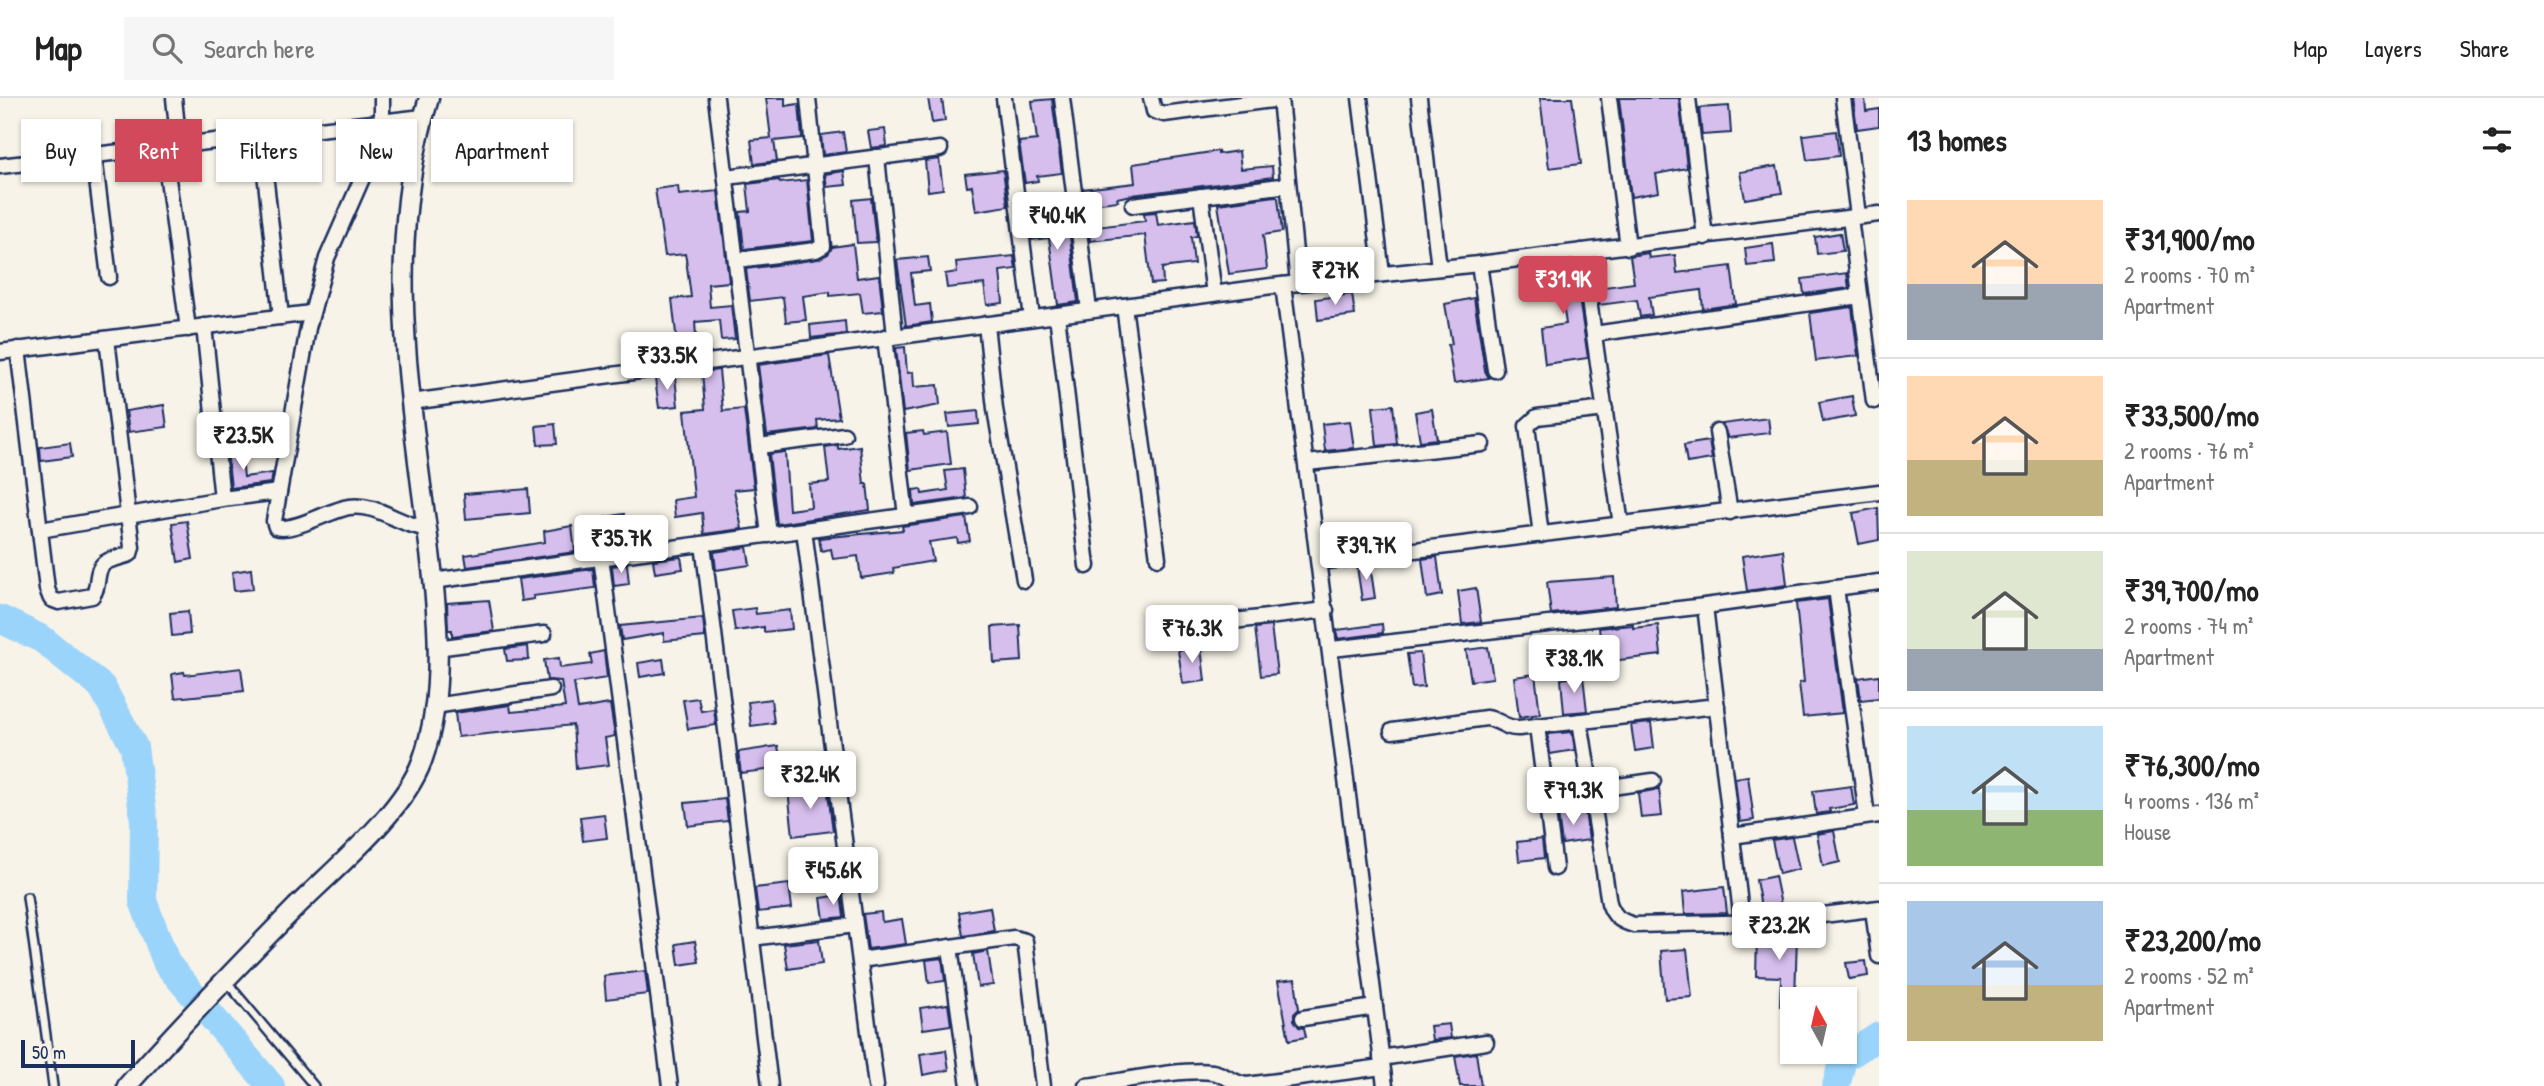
<!DOCTYPE html>
<html lang="en">
<head>
<meta charset="utf-8">
<style>
	body { margin:0; font-family:"Patrick Hand",sans-serif; background:#f6f6f6; color:#222; height:100vh; display:flex; flex-direction:column; font-size:26px; white-space:nowrap }
	* { box-sizing:border-box; margin:0 }
	p { font-size:23px; color:#767676 }
	.icon { flex:none; width:38px; height:38px; fill:none; stroke:currentColor; stroke-width:2; stroke-linecap:round; stroke-linejoin:round }
	.map { position:relative; flex:1; overflow:hidden }
	.drawer { display:flex; flex-direction:column; background:#fff; width:665px }
	.drawer>* { flex:none }
	.hud { position:absolute; left:21px; top:21px; width:665px; height:63px; display:flex; gap:14px }
	.needle { width:46px; rotate:352deg }
	.buttons { position:absolute; left:1780px; top:889px; display:grid; gap:14px }
	.buttons a { display:grid; place-items:center; width:77px; height:77px; border-radius:0px; background:#fff; box-shadow:0 2px 5px #0004; font-size:35px }
	.scale { position:absolute; left:21px; bottom:18px; width:114px; box-sizing:border-box; padding-left:7px; border:4px solid #1b2f5e; border-top:0; font-size:19px; line-height:24px; white-space:nowrap; color:#1b2f5e; -webkit-text-stroke:5px #f7f3e8; paint-order:stroke }
	.price { position:absolute; translate:-50% -60px; padding:0 16px; border-radius:7px; background:#fff; color:#222; font-size:23px; line-height:46px; filter:drop-shadow(0 2px 4px #0008) }
	.price::after { content:''; position:absolute; left:50%; top:42px; width:21px; height:16px; margin-left:-10px; background:inherit; clip-path:polygon(0 0,100% 0,50% 100%) }
	.price.active { background:#d1495b; color:#fff }
	ul { padding:0; list-style:none }
	li { display:flex; align-items:center; gap:21px; height:175px; padding:0 28px }
	li+li { border-top:2px solid #e0e0e0 }
	li span { display:grid; place-items:center; flex:none; width:196px; height:140px; border-radius:0px; color:#555 }
	li>.icon { margin-inline-start:auto }
	span .icon { width:84px; height:84px; fill:#fffc; stroke-width:1 }
	li b { font-size:30px }
	h2 { display:flex; justify-content:space-between; align-items:center; height:84px; padding:0 28px; font-size:30px }
	.tag { padding:0 24px; border-radius:0px; background:#fff; box-shadow:0 2px 5px #0004; font-size:24px; line-height:63px }
	.tag.active { background:#d1495b; color:#fff }
	header { display:flex; align-items:center; gap:42px; box-sizing:border-box; height:98px; padding:0 35px; background:#fff; border-bottom:2px solid #e0e0e0 }
	header strong { font-size:33px }
	nav { display:flex; gap:38px; margin-inline-start:auto; font-size:24px }
	.search { width:490px; height:63px; background:#f6f6f6; display:flex; align-items:center; gap:18px; box-sizing:border-box; padding:0 24px; border-radius:0px; color:#767676; font-size:26px }
	main { display:flex; flex:1; min-height:0 }
	.map>svg:first-child { display:block }
	.lines { fill:none; stroke-linecap:round; stroke-linejoin:round }
	.river { stroke:#9bd4fb; stroke-width:28 }
	.building { fill:#d6beed; stroke:#1b2f5e; stroke-width:2 }
	.service-casing { stroke:#1b2f5e; stroke-width:12 }
	.minor-casing { stroke:#1b2f5e; stroke-width:19 }
	.tertiary-casing { stroke:#1b2f5e; stroke-width:23 }
	.service { stroke:#f7f3e8; stroke-width:7 }
	.minor { stroke:#f7f3e8; stroke-width:14 }
	.tertiary { stroke:#f7f3e8; stroke-width:18 }
</style>
</head>
<body>
<header>
<strong>Map</strong>
<div class="search"><svg class="icon" aria-label="search" viewBox="0 0 24 24"><circle cx="10" cy="10" r="6"/><path d="M15 15l6 6"/></svg>Search here</div>
<nav><a>Map</a><a>Layers</a><a>Share</a></nav>
</header>
<main>
<div class="map">
<svg width="1879" height="988" viewBox="0 0 1879 988">
	<rect width="100%" height="100%" fill="#f7f3e8"/>
	<filter id="ink" filterUnits="userSpaceOnUse"><feTurbulence type="fractalNoise" baseFrequency=".0143" numOctaves="2"/><feDisplacementMap in="SourceGraphic" scale="14" xChannelSelector="R" yChannelSelector="G"/><feConvolveMatrix kernelMatrix="1 2 1 2 8 2 1 2 1" color-interpolation-filters="sRGB"/></filter>
	<g filter="url(#ink)">
		<g class="lines">
			<!-- river -->
			<g class="river">
				<polyline points="0,521 42,541 102,589 134,649 144,723 143,803 167,866 271,988"/>
				<polyline points="1836,988 1843,961 1879,938"/>
			</g>
		</g>
		<!-- building -->
		<g class="building">
			<polygon points="766,0 785,0 785,8 799,6 802,40 774,43 777,63 754,66 751,42 771,40"/>
			<polygon points="928,0 942,0 945,23 932,25"/>
			<polygon points="1540,0 1572,0 1581,66 1549,70"/>
			<polygon points="1619,0 1679,0 1687,70 1656,76 1659,94 1631,99"/>
			<polygon points="1853,0 1865,0 1866,13 1879,11 1879,28 1857,31"/>
			<polygon points="1052,1 1062,75 1037,78 1038,83 1025,85 1019,44 1037,42 1032,3"/>
			<polygon points="1729,8 1731,35 1702,37 1699,10"/>
			<polygon points="885,31 887,48 871,50 868,33"/>
			<polygon points="1836,33 1839,58 1807,62 1803,37"/>
			<polygon points="843,34 846,54 823,57 821,37"/>
			<polygon points="1218,53 1218,56 1239,53 1241,71 1272,68 1273,79 1132,97 1117,100 1118,103 1085,107 1083,91 1135,85 1133,66"/>
			<polygon points="939,61 943,91 928,93 925,63"/>
			<polygon points="1777,68 1782,95 1745,101 1740,74"/>
			<polygon points="1003,72 1008,108 976,113 972,88 967,89 965,76"/>
			<polygon points="844,73 846,87 827,89 825,76"/>
			<polygon points="779,82 780,85 807,82 813,143 744,151 740,114 750,113 747,86"/>
			<polygon points="678,88 679,97 718,93 729,184 708,186 710,209 731,207 735,241 721,242 719,222 695,224 697,252 678,253 672,201 691,199 686,161 685,156 665,158 655,91"/>
			<polygon points="1275,98 1278,100 1282,134 1263,137 1267,171 1229,176 1218,106"/>
			<polygon points="871,100 876,144 857,145 853,102"/>
			<polygon points="1042,113 1043,117 1067,114 1078,204 1058,207 1049,140 1032,142 1028,114"/>
			<polygon points="1156,114 1158,127 1195,122 1197,138 1191,139 1194,166 1162,170 1163,185 1151,186 1145,137 1090,143 1088,130 1145,123 1144,115"/>
			<polygon points="1840,135 1843,153 1817,156 1815,139"/>
			<polygon points="853,146 857,180 879,177 883,213 863,215 860,195 830,198 830,194 803,198 806,222 786,224 783,199 750,203 746,171 818,161 828,156 832,149"/>
			<polygon points="1773,146 1775,165 1747,168 1745,150"/>
			<polygon points="1648,155 1649,160 1675,157 1677,175 1731,168 1736,206 1703,211 1701,192 1649,199 1652,217 1640,219 1637,202 1599,207 1597,190 1634,185 1630,158"/>
			<polygon points="1014,158 1016,171 1000,173 1003,205 987,207 984,186 947,190 945,176 957,174 956,164"/>
			<polygon points="928,159 930,173 911,175 915,208 930,206 932,224 906,228 897,162"/>
			<polygon points="1574,166 1588,260 1545,266 1541,230 1566,226 1561,192 1535,196 1533,174"/>
			<polygon points="1847,175 1849,190 1804,196 1802,181"/>
			<polygon points="1352,196 1355,217 1318,222 1316,201"/>
			<polygon points="1474,200 1485,273 1489,280 1454,285 1448,247 1452,246 1445,206"/>
			<polygon points="1852,209 1858,258 1816,263 1810,215"/>
			<polygon points="845,223 846,236 811,240 810,227"/>
			<polygon points="905,249 907,275 913,274 914,289 938,287 940,307 903,314 896,250"/>
			<polygon points="829,257 839,320 817,322 818,331 767,337 758,267"/>
			<polygon points="719,272 723,313 744,311 754,390 734,392 742,431 704,436 702,415 675,419 673,402 694,399 685,313 705,311 702,274"/>
			<polygon points="675,278 678,308 659,310 655,281"/>
			<polygon points="1852,298 1855,318 1823,324 1819,304"/>
			<polygon points="164,307 167,329 129,334 126,313"/>
			<polygon points="1393,307 1397,346 1377,348 1373,309"/>
			<polygon points="1432,311 1437,341 1420,343 1415,314"/>
			<polygon points="978,313 979,326 949,329 947,316"/>
			<polygon points="1768,320 1770,335 1728,340 1722,326"/>
			<polygon points="1350,323 1354,350 1325,353 1322,326"/>
			<polygon points="280,324 278,344 254,347 252,328"/>
			<polygon points="555,326 557,346 538,347 536,328"/>
			<polygon points="923,333 924,337 947,334 951,366 910,372 906,335"/>
			<polygon points="1709,343 1712,361 1687,365 1684,347"/>
			<polygon points="70,345 72,359 41,363 40,349"/>
			<polygon points="838,347 838,351 860,348 864,386 867,386 870,412 777,426 769,356 785,354 789,412 811,409 809,386 829,384 825,349"/>
			<polygon points="241,351 244,379 273,375 271,385 231,390 227,353"/>
			<polygon points="963,371 966,400 914,407 913,392 921,391 922,396 948,392 945,373"/>
			<polygon points="528,391 530,415 466,421 464,396"/>
			<polygon points="1878,410 1879,442 1859,446 1853,415"/>
			<polygon points="624,416 627,439 609,441 606,419"/>
			<polygon points="966,419 970,443 958,445 957,440 929,444 933,463 893,470 894,475 861,480 858,458 833,461 831,451 821,453 819,440 903,432 902,428"/>
			<polygon points="187,423 193,461 178,464 172,425"/>
			<polygon points="572,428 575,454 467,469 465,457 545,444 544,433"/>
			<polygon points="747,449 750,467 716,472 714,454"/>
			<polygon points="1783,452 1787,487 1747,493 1742,458"/>
			<polygon points="681,459 683,471 655,475 653,462"/>
			<polygon points="1437,459 1442,497 1427,500 1422,461"/>
			<polygon points="627,466 629,486 614,488 612,468"/>
			<polygon points="1370,467 1375,500 1362,502 1357,469"/>
			<polygon points="251,471 253,491 234,493 232,474"/>
			<polygon points="593,471 595,490 533,498 534,501 521,503 518,481"/>
			<polygon points="1614,479 1616,509 1551,516 1547,484"/>
			<polygon points="1476,490 1481,524 1462,526 1458,493"/>
			<polygon points="1828,501 1843,615 1803,619 1799,585 1804,584 1796,505"/>
			<polygon points="489,502 494,533 452,538 452,532 448,532 447,505"/>
			<polygon points="755,510 756,516 790,512 792,531 764,534 764,529 735,533 732,513"/>
			<polygon points="188,513 190,536 172,538 170,515"/>
			<polygon points="703,520 705,539 664,543 664,535 622,542 620,528"/>
			<polygon points="1382,526 1383,535 1338,541 1337,532"/>
			<polygon points="1020,527 1022,563 994,565 992,529"/>
			<polygon points="1633,527 1633,530 1658,527 1661,557 1603,564 1599,530"/>
			<polygon points="1271,528 1277,576 1261,578 1255,530"/>
			<polygon points="528,548 529,562 507,563 505,551"/>
			<polygon points="1201,549 1205,583 1183,586 1178,552"/>
			<polygon points="1488,549 1493,580 1471,583 1466,552"/>
			<polygon points="604,553 607,580 574,585 578,611 610,606 615,638 605,640 609,667 576,671 573,627 458,639 455,615 510,607 511,614 565,609 561,583 547,582 544,562 559,560 560,570 592,566 590,556"/>
			<polygon points="1420,555 1424,589 1412,590 1407,556"/>
			<polygon points="663,561 665,575 640,579 638,565"/>
			<polygon points="241,570 244,593 175,600 172,576 184,574 185,577"/>
			<polygon points="1535,576 1540,616 1519,619 1514,579"/>
			<polygon points="1879,577 1879,600 1861,602 1858,580"/>
			<polygon points="1583,578 1587,613 1564,615 1561,581"/>
			<polygon points="698,600 701,613 714,611 716,627 688,631 683,602"/>
			<polygon points="771,601 774,625 751,628 748,604"/>
			<polygon points="1651,625 1654,650 1635,653 1631,627"/>
			<polygon points="1572,634 1575,652 1550,656 1548,636"/>
			<polygon points="778,648 782,670 741,675 738,654"/>
			<polygon points="1748,678 1754,722 1740,724 1735,680"/>
			<polygon points="827,688 833,733 793,738 788,692"/>
			<polygon points="1851,688 1854,707 1829,711 1830,714 1816,716 1813,693"/>
			<polygon points="1659,691 1662,718 1641,720 1638,695"/>
			<polygon points="725,701 728,723 688,728 685,705"/>
			<polygon points="1585,713 1589,742 1562,746 1558,716"/>
			<polygon points="604,716 607,740 583,743 580,719"/>
			<polygon points="1834,733 1840,764 1823,768 1817,736"/>
			<polygon points="1792,739 1799,771 1779,776 1772,742"/>
			<polygon points="1542,741 1544,760 1519,763 1517,744"/>
			<polygon points="1775,778 1782,812 1762,814 1756,782"/>
			<polygon points="789,786 792,810 758,814 755,790"/>
			<polygon points="1724,789 1727,815 1685,816 1683,794"/>
			<polygon points="841,797 844,819 824,821 821,800"/>
			<polygon points="990,809 994,833 963,838 959,814"/>
			<polygon points="881,814 882,824 902,821 906,846 868,851 863,816"/>
			<polygon points="1757,836 1797,837 1795,901 1792,901 1792,908 1780,908 1781,879 1756,878"/>
			<polygon points="819,842 822,866 788,871 784,846"/>
			<polygon points="695,843 699,864 679,867 676,846"/>
			<polygon points="1687,851 1692,899 1665,901 1661,853"/>
			<polygon points="988,853 993,887 978,889 973,856"/>
			<polygon points="942,860 945,883 929,885 926,862"/>
			<polygon points="1866,863 1868,878 1849,881 1846,865"/>
			<polygon points="645,873 648,896 606,901 604,878"/>
			<polygon points="1295,881 1299,911 1294,916 1294,922 1299,929 1304,930 1306,939 1289,942 1278,883"/>
			<polygon points="948,906 951,927 923,931 920,910"/>
			<polygon points="1449,926 1451,940 1432,942 1430,928"/>
			<polygon points="946,952 949,972 923,977 920,956"/>
			<polygon points="1476,955 1481,988 1460,988 1455,958"/>
		</g>
		<g class="lines">
			<!-- service casing -->
			<g class="service-casing">
				<g id="service">
					<polyline points="27,799 53,988"/>
					<polyline points="225,882 314,988"/>
				</g>
			</g>
			<!-- minor casing -->
			<g class="minor-casing">
				<g id="minor">
					<polyline points="174,0 179,49"/>
					<path d="M 382,0 L 382,35 L 327,160 L 308,230 L 274,423 L 276,429 C 292,435 330,412 349,409 C 379,405 399,428 427,430"/>
					<polyline points="716,0 769,437"/>
					<polyline points="1004,0 1032,220"/>
					<polyline points="1062,0 1089,212"/>
					<polyline points="1151,0 1154,13 1164,16 1280,1"/>
					<polyline points="1280,0 1298,185"/>
					<polyline points="1360,0 1382,176"/>
					<polyline points="1419,0 1439,170"/>
					<polyline points="1609,0 1628,149"/>
					<polyline points="1688,0 1705,139"/>
					<polyline points="1843,0 1858,118"/>
					<polyline points="261,39 281,219"/>
					<polyline points="164,51 188,231"/>
					<polyline points="94,58 109,179"/>
					<polyline points="877,59 895,238"/>
					<polyline points="0,68 423,19"/>
					<polyline points="727,79 940,51"/>
					<polyline points="1201,98 1214,196"/>
					<polyline points="1133,107 1288,87"/>
					<polyline points="1850,120 1874,303"/>
					<polyline points="1582,153 1621,427"/>
					<polyline points="737,162 816,152 823,148 808,0"/>
					<polyline points="1479,166 1495,272"/>
					<polyline points="1283,187 1385,988"/>
					<polyline points="1124,208 1158,460"/>
					<polyline points="1057,217 1087,468"/>
					<polyline points="986,226 995,311 1024,482"/>
					<polyline points="204,228 222,401"/>
					<polyline points="1594,236 1860,198"/>
					<polyline points="885,239 906,418"/>
					<path d="M 18,251 L 47,491 L 51,501 L 59,504 L 92,498 C 101,488 93,470 108,463 C 115,460 122,459 130,456 L 132,449 L 107,241"/>
					<polyline points="0,254 311,215"/>
					<polyline points="411,304 1272,188 1479,166 1879,116"/>
					<polyline points="1717,334 1730,414"/>
					<polyline points="759,348 844,337"/>
					<polyline points="1307,365 1482,346"/>
					<polyline points="40,432 222,401 279,394"/>
					<polyline points="804,432 876,988"/>
					<polyline points="1541,437 1527,328 1537,319 1605,311"/>
					<polyline points="703,446 770,988"/>
					<polyline points="601,459 670,988"/>
					<polyline points="1319,464 1879,394"/>
					<polyline points="433,483 970,409"/>
					<polyline points="1836,490 1867,718"/>
					<polyline points="1705,508 1742,824"/>
					<polyline points="1192,528 1326,512"/>
					<polyline points="436,550 544,536"/>
					<polyline points="1332,551 1705,508 1879,484"/>
					<polyline points="434,608 551,591"/>
					<path d="M 1580,623 L 1609,805 C 1614,819 1620,823 1634,827 L 1767,824 L 1879,810"/>
					<polyline points="1537,628 1555,770"/>
					<path d="M 1392,633 L 1486,620 C 1499,621 1505,631 1519,630 L 1717,608"/>
					<polyline points="1591,692 1653,683"/>
					<polyline points="1732,738 1879,717"/>
					<polyline points="1873,811 1879,858"/>
					<polyline points="752,840 855,827"/>
					<polyline points="950,849 969,988"/>
					<polyline points="860,862 1014,840 1025,843 1043,988"/>
					<polyline points="1303,920 1375,909"/>
					<polyline points="1381,960 1486,944"/>
					<path d="M 1086,988 C 1120,984 1180,970 1212,974 C 1225,976 1234,986 1247,987 L 1382,969"/>
				</g>
			</g>
			<!-- tertiary casing -->
			<g class="tertiary-casing">
				<path id="tertiary" d="M 127,988 C 181,927 238,868 295,810 C 335,770 403,715 422,663 C 452,581 432,472 421,387 C 404,255 389,130 429,0"/>
			</g>
			<!-- service -->
			<use href="#service" class="service"/>
			<!-- minor -->
			<use href="#minor" class="minor"/>
			<!-- tertiary -->
			<use href="#tertiary" class="tertiary"/>
		</g>
	</g>
</svg>
<div class="buttons">
<a><svg class="needle" viewBox="-14 -14 28 28"><path d="M0-13l5 13h-10z" fill="#e53935"/><path d="M0 13l5-13h-10z" fill="#767676"/></svg></a>
</div>
<div class="scale">50 m</div>
<b class="price" style="left:1057px;top:154px">₹40.4K</b>
<b class="price" style="left:1335px;top:209px">₹27K</b>
<b class="price active" style="left:1563px;top:218px">₹31.9K</b>
<b class="price" style="left:667px;top:294px">₹33.5K</b>
<b class="price" style="left:243px;top:374px">₹23.5K</b>
<b class="price" style="left:621px;top:477px">₹35.7K</b>
<b class="price" style="left:1366px;top:484px">₹39.7K</b>
<b class="price" style="left:1192px;top:567px">₹76.3K</b>
<b class="price" style="left:1574px;top:597px">₹38.1K</b>
<b class="price" style="left:810px;top:713px">₹32.4K</b>
<b class="price" style="left:1573px;top:729px">₹79.3K</b>
<b class="price" style="left:833px;top:809px">₹45.6K</b>
<b class="price" style="left:1779px;top:864px">₹23.2K</b>
<div class="hud">
<a class="tag">Buy</a>
<a class="tag active">Rent</a>
<a class="tag">Filters</a>
<a class="tag">New</a>
<a class="tag">Apartment</a>
</div>
</div>
<section class="drawer">
<h2>13 homes<svg class="icon" aria-label="filters" viewBox="0 0 24 24"><path d="M4 7h16M4 17h16"/><circle cx="9" cy="7" r="2"/><circle cx="15" cy="17" r="2"/></svg></h2>
<ul>
<li><span style="background:linear-gradient(#ffd9b3 60%,#9aa5b1 0)"><svg class="icon" aria-label="home" viewBox="0 0 24 24"><path d="M3 11l9-7 9 7M6 9v11h12V9"/></svg></span><div><b>₹31,900/mo</b><p>2 rooms · 70 m²</p><p>Apartment</p></div></li>
<li><span style="background:linear-gradient(#ffd9b3 60%,#c2b280 0)"><svg class="icon" aria-label="home" viewBox="0 0 24 24"><path d="M3 11l9-7 9 7M6 9v11h12V9"/></svg></span><div><b>₹33,500/mo</b><p>2 rooms · 76 m²</p><p>Apartment</p></div></li>
<li><span style="background:linear-gradient(#dfe7d0 70%,#9aa5b1 0)"><svg class="icon" aria-label="home" viewBox="0 0 24 24"><path d="M3 11l9-7 9 7M6 9v11h12V9"/></svg></span><div><b>₹39,700/mo</b><p>2 rooms · 74 m²</p><p>Apartment</p></div></li>
<li><span style="background:linear-gradient(#bfe0f5 60%,#8fb573 0)"><svg class="icon" aria-label="home" viewBox="0 0 24 24"><path d="M3 11l9-7 9 7M6 9v11h12V9"/></svg></span><div><b>₹76,300/mo</b><p>4 rooms · 136 m²</p><p>House</p></div></li>
<li><span style="background:linear-gradient(#a9c7e8 60%,#c2b280 0)"><svg class="icon" aria-label="home" viewBox="0 0 24 24"><path d="M3 11l9-7 9 7M6 9v11h12V9"/></svg></span><div><b>₹23,200/mo</b><p>2 rooms · 52 m²</p><p>Apartment</p></div></li>
</ul>
</section>
</main>
</body>
</html>
